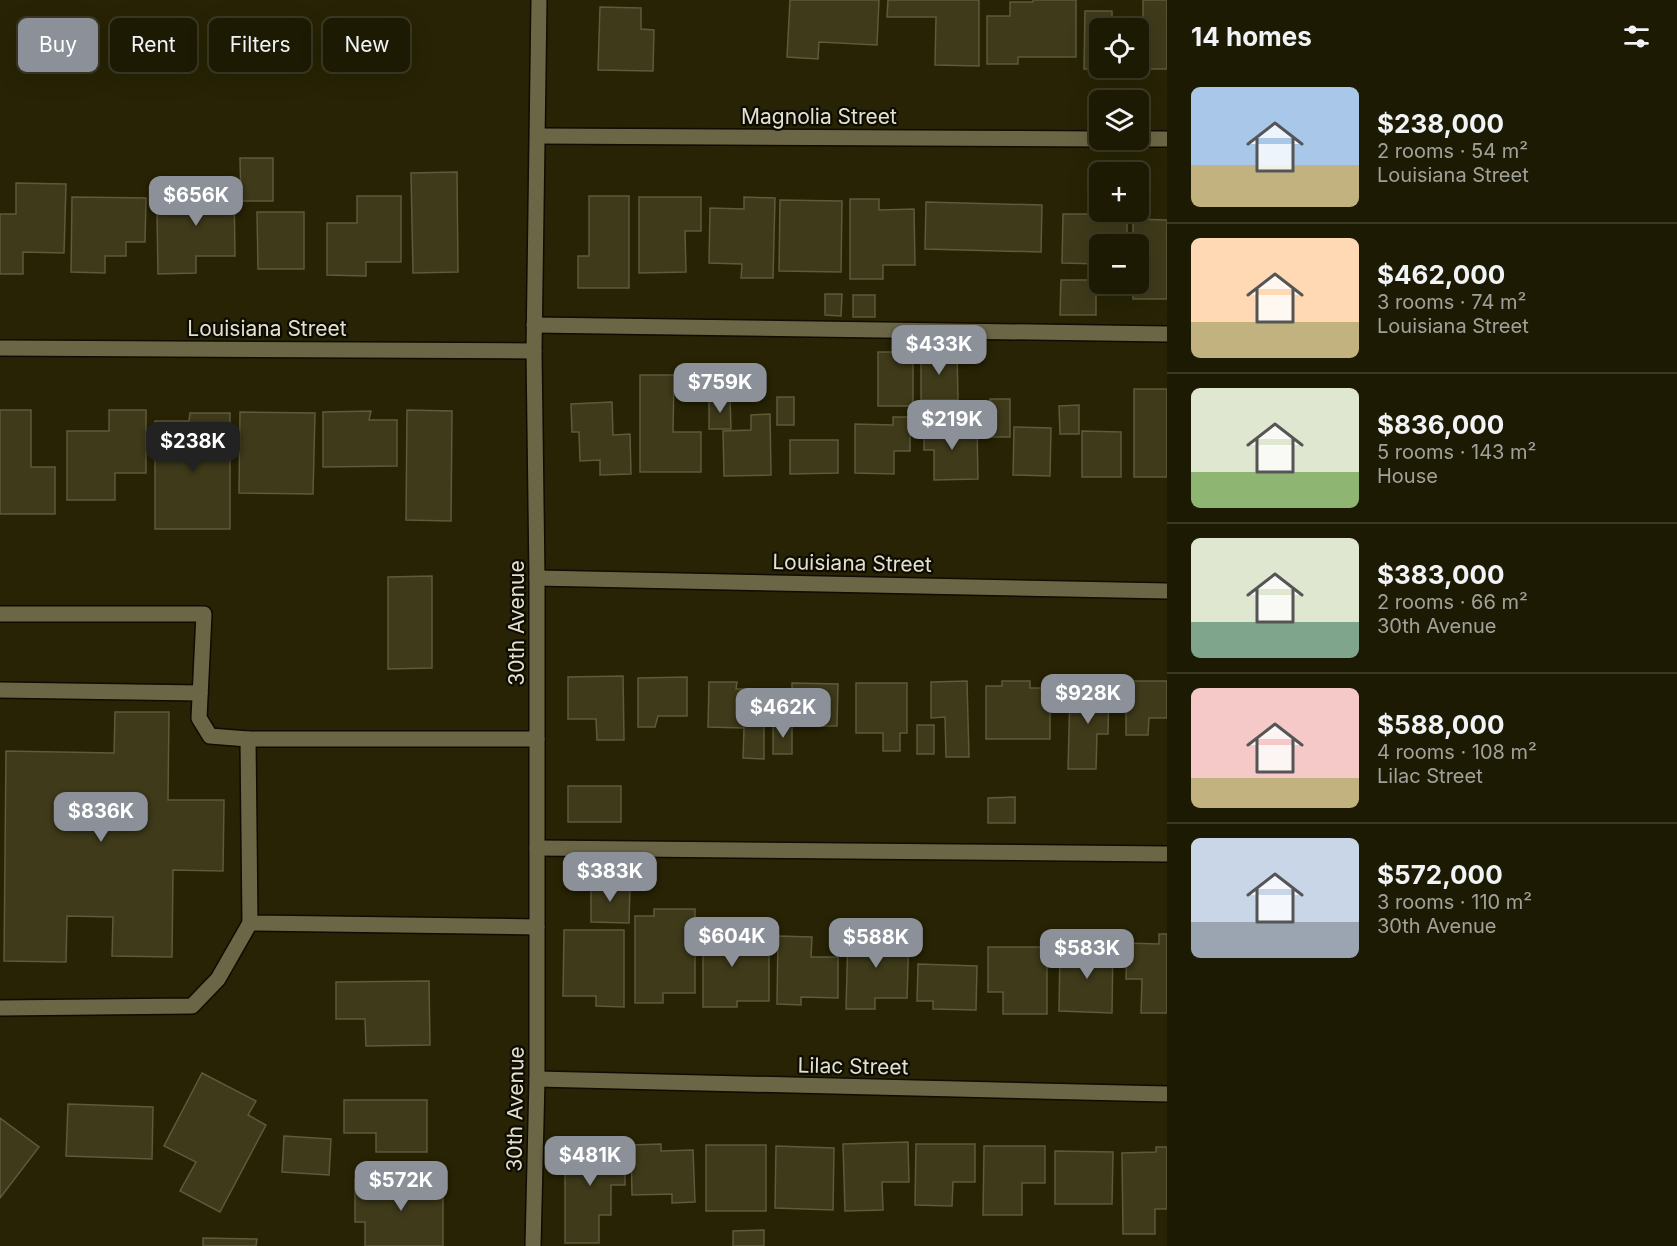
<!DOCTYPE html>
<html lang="en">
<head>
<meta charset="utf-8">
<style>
	body { margin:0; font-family:Inter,sans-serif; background:#2a2712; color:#f1f3f6; height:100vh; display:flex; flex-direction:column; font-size:22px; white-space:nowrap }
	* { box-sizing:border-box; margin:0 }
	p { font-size:20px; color:#a0a19a }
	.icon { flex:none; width:33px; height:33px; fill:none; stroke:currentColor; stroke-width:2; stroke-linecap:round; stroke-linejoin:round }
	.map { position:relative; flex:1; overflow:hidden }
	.sheet { display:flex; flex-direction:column; background:#1d1a03; width:510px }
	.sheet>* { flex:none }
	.hud { position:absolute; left:18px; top:18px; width:570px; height:54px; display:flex; gap:12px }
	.tools { position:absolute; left:1089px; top:18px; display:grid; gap:12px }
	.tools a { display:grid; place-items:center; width:60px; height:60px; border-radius:9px; background:#1d1a03; box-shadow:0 6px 24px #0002,0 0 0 2px #3b3825; font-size:30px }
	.price { position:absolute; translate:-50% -51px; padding:0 14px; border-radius:12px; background:#8c9099; color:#fff; font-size:20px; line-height:39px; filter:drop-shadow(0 2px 3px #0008) }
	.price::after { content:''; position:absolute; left:50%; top:36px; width:18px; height:14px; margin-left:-9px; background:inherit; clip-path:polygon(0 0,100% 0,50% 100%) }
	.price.on { background:#222; color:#fff }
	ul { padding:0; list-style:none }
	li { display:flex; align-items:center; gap:18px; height:150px; padding:0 24px }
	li+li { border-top:2px solid #3b3825 }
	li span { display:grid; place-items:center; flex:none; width:168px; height:120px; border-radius:9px; color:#555 }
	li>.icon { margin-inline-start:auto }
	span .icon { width:72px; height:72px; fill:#fffc; stroke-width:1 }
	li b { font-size:26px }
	h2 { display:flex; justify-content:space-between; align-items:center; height:72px; padding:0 24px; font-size:26px }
	.pill { padding:0 21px; border-radius:9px; background:#1d1a03; box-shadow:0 6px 24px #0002,0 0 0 2px #3b3825; font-size:21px; line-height:54px }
	.pill.on { background:#8c9099; color:#fff }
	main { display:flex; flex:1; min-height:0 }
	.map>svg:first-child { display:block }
	.building { fill:#3e3a1a; stroke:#5e5a3a; stroke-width:1.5; fill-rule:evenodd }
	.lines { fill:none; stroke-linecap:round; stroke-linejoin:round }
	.service-casing { stroke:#0f0c00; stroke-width:18 }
	.minor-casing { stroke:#0f0c00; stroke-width:18 }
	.tertiary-casing { stroke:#0f0c00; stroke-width:18 }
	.service { stroke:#6b6746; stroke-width:15 }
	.minor { stroke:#6b6746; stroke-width:15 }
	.tertiary { stroke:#6b6746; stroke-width:15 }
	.labels { text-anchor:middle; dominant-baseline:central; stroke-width:4.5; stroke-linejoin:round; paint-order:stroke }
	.street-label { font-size:21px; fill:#e2e0ce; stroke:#0e0c02 }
</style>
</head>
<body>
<main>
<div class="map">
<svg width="1167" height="1246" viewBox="0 0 1167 1246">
	<rect width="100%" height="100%" fill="#272304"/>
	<!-- building -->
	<g class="building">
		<polygon points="790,0 879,0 877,45 819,42 818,59 787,57"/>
		<polygon points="888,0 979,0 979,66 935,65 936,17 887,17"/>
		<polygon points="1033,0 1076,0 1076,57 1018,57 1018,64 987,64 987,16 1010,16 1010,2 1033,2"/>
		<path d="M 1143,0 L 1167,0 L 1167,69 L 1084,69 L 1085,11 L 1112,11 L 1112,24 L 1143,24 ZM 1100,28 L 1138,28 L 1138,68 L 1100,68 Z"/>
		<polygon points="600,7 641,8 641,29 654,30 653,71 598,70"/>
		<polygon points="240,158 273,158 273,201 241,201"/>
		<polygon points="457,172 458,272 413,273 411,173"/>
		<polygon points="187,182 234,182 235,256 196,256 196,273 158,274 157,213 164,213 163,199 188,199"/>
		<polygon points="16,183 66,184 64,253 23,252 23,274 0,274 0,214 16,214"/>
		<polygon points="357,196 401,196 401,262 366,262 366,276 327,275 327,223 357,223"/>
		<polygon points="589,196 629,196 629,288 578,288 578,256 589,256"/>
		<polygon points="72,197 146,198 145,242 126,242 126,256 105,256 105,273 71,272"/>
		<polygon points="639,197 701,197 701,231 685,231 686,272 639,273"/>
		<polygon points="744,197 775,198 773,278 741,278 742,264 709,263 710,208 744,209"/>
		<polygon points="850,199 879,199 879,210 914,209 915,265 883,265 883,279 850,279"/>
		<polygon points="780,200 842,201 841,272 779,271"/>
		<polygon points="926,202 1042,205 1041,252 925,249"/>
		<polygon points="1099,202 1100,212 1127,212 1127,244 1100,244 1100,264 1062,263 1063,214 1099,214"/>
		<polygon points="257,212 304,212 304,269 258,269"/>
		<polygon points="1133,219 1167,220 1167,299 1133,299 1133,284 1138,284 1138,244 1133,244"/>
		<polygon points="1061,280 1096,280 1096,315 1060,315"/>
		<polygon points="825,294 842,294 841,316 825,315"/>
		<rect x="853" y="295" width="22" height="22"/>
		<rect x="878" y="352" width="35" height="54"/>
		<polygon points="921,352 957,352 958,400 921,400"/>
		<polygon points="640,375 674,375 673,432 701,432 701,472 640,472"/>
		<rect x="1134" y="389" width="33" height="88"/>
		<rect x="777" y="397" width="17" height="28"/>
		<polygon points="709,398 730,398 731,429 709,429"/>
		<polygon points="990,399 1010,399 1010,437 989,437"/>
		<polygon points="612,402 613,435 630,434 631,474 600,475 600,460 580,461 579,432 572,432 571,404"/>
		<polygon points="1079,405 1079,434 1060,434 1059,406"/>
		<polygon points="0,410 31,410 31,467 55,467 55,514 0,514"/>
		<polygon points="109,410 146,410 146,473 115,473 115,500 67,500 67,431 109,431"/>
		<polygon points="407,410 452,411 451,521 406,520"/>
		<polygon points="371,411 369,420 397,420 397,466 323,467 323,412"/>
		<polygon points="240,412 315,413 313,494 239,493"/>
		<polygon points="190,413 230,413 230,529 155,529 155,421 189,421"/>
		<polygon points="770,414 771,475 724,476 723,431 751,430 751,415"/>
		<polygon points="893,417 910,417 910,451 894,451 894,474 855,473 855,424 893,425"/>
		<polygon points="924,420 939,420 939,428 977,427 978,479 934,480 934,450 924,450"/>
		<polygon points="1014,427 1051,428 1050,476 1013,475"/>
		<polygon points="1082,431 1121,432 1121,477 1082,477"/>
		<polygon points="790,440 838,440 838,473 790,474"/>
		<polygon points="432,576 432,668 388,669 388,577"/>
		<polygon points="623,676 624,740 597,740 596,719 568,719 568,677"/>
		<polygon points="687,677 687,716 658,716 655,727 638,727 638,678"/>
		<polygon points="1093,680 1109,681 1108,734 1097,734 1096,769 1068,769 1070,693 1092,694"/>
		<polygon points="967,681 969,757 946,757 945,717 931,718 931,682"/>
		<polygon points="1002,681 1030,681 1030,688 1050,688 1050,739 986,739 986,686 1002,686"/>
		<polygon points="1126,681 1167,681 1167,718 1149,718 1148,735 1126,735"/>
		<polygon points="709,682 737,682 736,689 764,689 764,759 743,758 744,728 708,727"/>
		<polygon points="792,683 838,684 837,726 816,726 817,718 792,718"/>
		<polygon points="856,683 907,683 907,733 900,733 900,751 883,751 883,733 856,733"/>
		<polygon points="115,712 169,712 168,800 224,800 223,871 173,870 172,957 112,956 113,917 67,916 66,962 4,961 6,751 114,753"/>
		<rect x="773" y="724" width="19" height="30"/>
		<rect x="917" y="725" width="17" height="29"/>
		<rect x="568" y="786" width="53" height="36"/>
		<polygon points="1015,797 1015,823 988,823 988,798"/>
		<polygon points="591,884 630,884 629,923 591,922"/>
		<polygon points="654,909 695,909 695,993 663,993 663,1003 635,1003 635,916 654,916"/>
		<polygon points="703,923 741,923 741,950 769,950 769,1001 737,1001 737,1007 703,1007"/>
		<polygon points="564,930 624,930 624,1007 596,1006 596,996 563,996"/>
		<polygon points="848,933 909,934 907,998 875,998 875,1009 846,1009"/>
		<polygon points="1159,934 1167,934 1167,1013 1141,1013 1142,979 1126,979 1127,943 1159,944"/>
		<polygon points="778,936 812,937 811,957 838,957 838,998 801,997 801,1005 777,1004"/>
		<polygon points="1094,943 1113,943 1112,1013 1059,1011 1060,949 1094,950"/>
		<polygon points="988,947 1047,947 1047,1014 1003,1014 1003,992 988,992"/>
		<polygon points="918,964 977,966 976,1010 933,1009 933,1001 917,1001"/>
		<polygon points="429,981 430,1045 366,1046 365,1019 336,1019 336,982"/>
		<polygon points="202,1073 256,1101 248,1115 266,1125 220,1212 180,1191 196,1162 164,1146"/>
		<polygon points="344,1100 427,1100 427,1152 376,1152 376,1133 344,1133"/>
		<polygon points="68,1104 153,1107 152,1159 66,1156"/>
		<polygon points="0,1118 39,1147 0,1198"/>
		<polygon points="284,1136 331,1139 329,1175 282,1172"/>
		<polygon points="908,1142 909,1182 882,1182 883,1210 845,1211 843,1144"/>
		<polygon points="565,1143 625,1143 625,1185 611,1185 611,1215 599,1215 599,1243 565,1243"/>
		<polygon points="661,1144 661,1151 693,1150 695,1202 672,1203 672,1194 632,1195 631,1145"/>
		<polygon points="916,1144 975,1144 975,1182 953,1182 952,1206 915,1205"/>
		<rect x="706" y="1145" width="60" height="66"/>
		<polygon points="776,1146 834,1148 833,1210 775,1208"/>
		<polygon points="984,1146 1045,1146 1045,1183 1022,1183 1022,1215 983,1215"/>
		<polygon points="1156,1147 1167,1147 1167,1209 1155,1209 1155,1234 1123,1234 1122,1153 1156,1152"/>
		<polygon points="1055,1151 1113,1152 1112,1204 1055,1204"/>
		<polygon points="355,1179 443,1180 443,1246 365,1246 365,1222 355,1222"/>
		<polygon points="764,1230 764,1246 733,1246 733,1231"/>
		<polygon points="203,1238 257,1239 256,1246 203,1246"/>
	</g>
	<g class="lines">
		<!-- service casing -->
		<g class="service-casing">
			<g id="service">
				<polyline points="534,325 1167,334"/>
				<polyline points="0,614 204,614 199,718 210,736 248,739"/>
				<polyline points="0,690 200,693"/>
				<polyline points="537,739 248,739 250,923 537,927"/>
				<polyline points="537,848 1167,854"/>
				<polyline points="0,1008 192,1006 218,979 250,923"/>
			</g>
		</g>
		<!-- minor casing -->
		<g class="minor-casing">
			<g id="minor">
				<polyline points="538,136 1100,139"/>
				<polyline points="1138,139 1167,139"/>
				<polyline points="0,348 534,351"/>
				<polyline points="537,1079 1167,1094"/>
			</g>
		</g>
		<!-- tertiary casing -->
		<g class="tertiary-casing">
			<g id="tertiary">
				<polyline points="537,578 1167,591"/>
				<polyline points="533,1246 537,1079 537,578 534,351 539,0"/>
			</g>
		</g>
		<!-- service -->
		<use href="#service" class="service"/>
		<!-- minor -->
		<use href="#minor" class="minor"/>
		<!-- tertiary -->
		<use href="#tertiary" class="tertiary"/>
	</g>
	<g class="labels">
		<!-- street labels -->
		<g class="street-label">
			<text x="819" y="116">Magnolia Street</text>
			<text x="267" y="328">Louisiana Street</text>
			<text transform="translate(852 563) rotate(1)">Louisiana Street</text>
			<text transform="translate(516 623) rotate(-90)">30th Avenue</text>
			<text transform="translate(853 1066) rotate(1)">Lilac Street</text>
			<text transform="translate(515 1109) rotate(-89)">30th Avenue</text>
		</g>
	</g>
</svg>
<div class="tools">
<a><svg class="icon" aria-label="locate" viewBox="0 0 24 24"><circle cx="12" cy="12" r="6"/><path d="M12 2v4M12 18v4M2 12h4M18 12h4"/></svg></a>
<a><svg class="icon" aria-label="layers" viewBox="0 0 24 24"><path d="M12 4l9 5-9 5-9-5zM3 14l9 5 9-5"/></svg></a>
<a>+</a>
<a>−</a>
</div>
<b class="price" style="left:196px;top:227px">$656K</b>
<b class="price" style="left:939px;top:376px">$433K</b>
<b class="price" style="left:720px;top:414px">$759K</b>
<b class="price" style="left:952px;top:451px">$219K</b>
<b class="price on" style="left:193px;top:473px">$238K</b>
<b class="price" style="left:1088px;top:725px">$928K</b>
<b class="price" style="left:783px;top:739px">$462K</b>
<b class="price" style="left:101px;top:843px">$836K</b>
<b class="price" style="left:610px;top:903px">$383K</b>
<b class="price" style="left:732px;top:968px">$604K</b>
<b class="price" style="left:876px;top:969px">$588K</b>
<b class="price" style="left:1087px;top:980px">$583K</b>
<b class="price" style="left:590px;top:1187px">$481K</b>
<b class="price" style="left:401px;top:1212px">$572K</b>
<div class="hud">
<a class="pill on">Buy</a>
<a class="pill">Rent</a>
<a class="pill">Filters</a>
<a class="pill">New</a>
</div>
</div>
<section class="sheet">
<h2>14 homes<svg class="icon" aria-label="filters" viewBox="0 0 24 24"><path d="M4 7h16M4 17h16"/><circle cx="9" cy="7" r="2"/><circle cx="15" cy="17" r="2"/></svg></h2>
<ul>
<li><span style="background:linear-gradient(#a9c7e8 65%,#c2b280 0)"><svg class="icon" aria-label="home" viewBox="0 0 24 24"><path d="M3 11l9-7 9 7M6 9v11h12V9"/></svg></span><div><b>$238,000</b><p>2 rooms · 54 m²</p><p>Louisiana Street</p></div></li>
<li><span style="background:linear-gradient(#ffd9b3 70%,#c2b280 0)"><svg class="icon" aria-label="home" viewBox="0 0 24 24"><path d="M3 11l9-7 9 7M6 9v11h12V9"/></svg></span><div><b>$462,000</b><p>3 rooms · 74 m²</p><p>Louisiana Street</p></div></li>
<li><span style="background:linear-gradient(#dfe7d0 70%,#8fb573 0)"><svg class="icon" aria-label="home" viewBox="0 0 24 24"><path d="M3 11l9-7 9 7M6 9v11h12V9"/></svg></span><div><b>$836,000</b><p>5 rooms · 143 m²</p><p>House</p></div></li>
<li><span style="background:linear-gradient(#dfe7d0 70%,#7fa58c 0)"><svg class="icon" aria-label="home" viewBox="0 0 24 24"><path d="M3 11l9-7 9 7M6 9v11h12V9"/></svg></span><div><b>$383,000</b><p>2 rooms · 66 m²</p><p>30th Avenue</p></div></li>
<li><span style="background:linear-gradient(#f6c9c9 75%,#c2b280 0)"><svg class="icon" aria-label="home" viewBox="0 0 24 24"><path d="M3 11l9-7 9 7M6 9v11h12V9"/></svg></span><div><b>$588,000</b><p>4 rooms · 108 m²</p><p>Lilac Street</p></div></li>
<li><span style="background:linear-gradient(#c9d6e8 70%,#9aa5b1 0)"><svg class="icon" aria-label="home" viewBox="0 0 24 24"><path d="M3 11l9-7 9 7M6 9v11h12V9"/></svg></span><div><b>$572,000</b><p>3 rooms · 110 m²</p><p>30th Avenue</p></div></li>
</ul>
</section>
</main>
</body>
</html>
